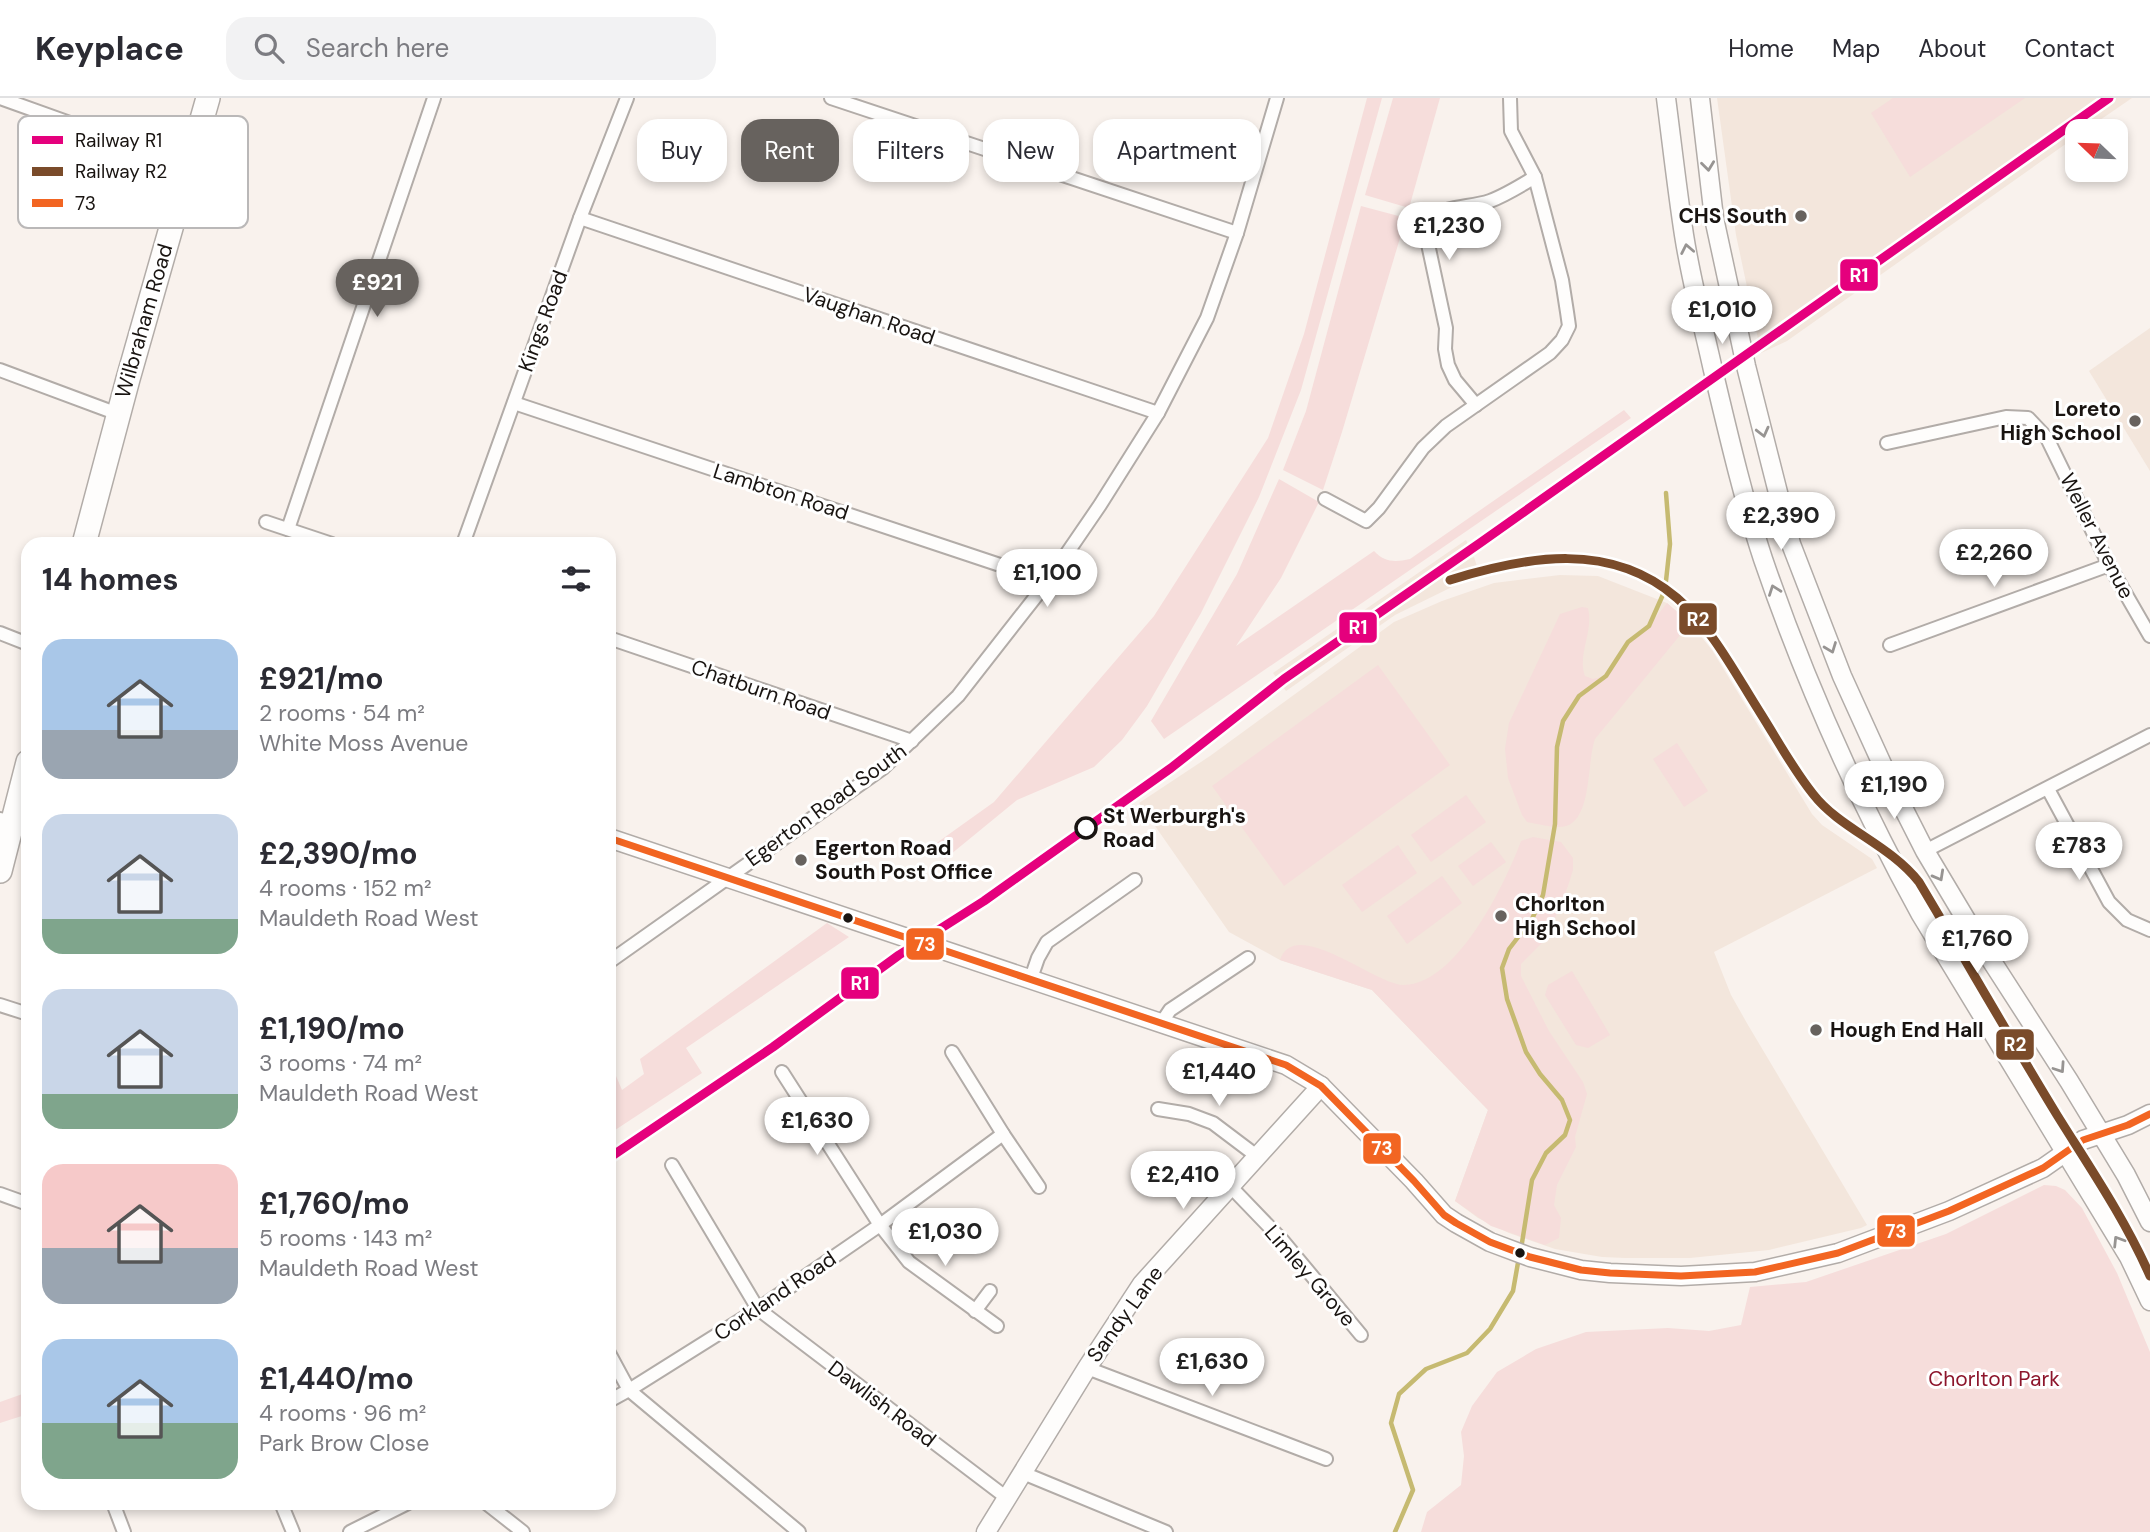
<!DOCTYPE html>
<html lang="en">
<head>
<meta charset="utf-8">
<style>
	body { margin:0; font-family:"DM Sans",sans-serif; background:#f2f2f3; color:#2b2b33; height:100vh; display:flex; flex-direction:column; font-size:26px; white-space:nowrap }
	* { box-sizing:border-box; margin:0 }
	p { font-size:23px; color:#7c7c81 }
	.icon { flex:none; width:38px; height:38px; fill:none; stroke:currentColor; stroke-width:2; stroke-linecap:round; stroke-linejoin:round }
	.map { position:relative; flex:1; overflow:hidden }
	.sheet { position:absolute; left:21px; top:439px; width:595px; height:973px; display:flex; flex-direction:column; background:#fff; border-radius:21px; box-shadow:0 4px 10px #0003 }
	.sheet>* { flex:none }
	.guide { position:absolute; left:637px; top:21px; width:665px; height:63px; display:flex; gap:14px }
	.needle { width:46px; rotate:293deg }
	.controls { position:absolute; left:2065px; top:21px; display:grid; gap:14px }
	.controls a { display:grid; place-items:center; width:63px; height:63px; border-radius:14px; background:#fff; box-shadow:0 4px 10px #0003; font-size:35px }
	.price { position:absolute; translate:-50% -60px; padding:0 16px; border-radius:24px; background:#fff; color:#222; font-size:23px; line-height:46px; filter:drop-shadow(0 2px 4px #0008) }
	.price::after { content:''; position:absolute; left:50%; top:42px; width:21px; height:16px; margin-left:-10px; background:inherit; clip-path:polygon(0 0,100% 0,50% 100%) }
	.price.active { background:#67625e; color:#fff }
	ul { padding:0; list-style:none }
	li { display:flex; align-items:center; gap:21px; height:175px; padding:0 21px }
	li span { display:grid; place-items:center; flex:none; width:196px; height:140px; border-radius:21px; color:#555 }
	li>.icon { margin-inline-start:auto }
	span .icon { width:84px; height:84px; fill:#fffc; stroke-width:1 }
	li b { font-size:30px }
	h2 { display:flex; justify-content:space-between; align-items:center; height:84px; padding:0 21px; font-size:30px }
	.pill { padding:0 24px; border-radius:21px; background:#fff; box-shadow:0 4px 10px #0003; font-size:24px; line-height:63px }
	.pill.active { background:#67625e; color:#fff }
	header { display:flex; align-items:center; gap:42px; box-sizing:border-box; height:98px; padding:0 35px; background:#fff; border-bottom:2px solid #e1e1e2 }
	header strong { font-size:33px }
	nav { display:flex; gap:38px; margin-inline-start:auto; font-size:24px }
	.search { width:490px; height:63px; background:#f2f2f3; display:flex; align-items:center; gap:18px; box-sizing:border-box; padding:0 24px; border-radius:21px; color:#7c7c81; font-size:26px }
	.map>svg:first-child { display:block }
	.built { fill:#f3e6dc }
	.green { fill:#f6dddb }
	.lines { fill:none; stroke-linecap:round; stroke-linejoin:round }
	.stream { stroke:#c6ba71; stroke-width:4.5 }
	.street-casing { stroke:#b2aca8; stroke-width:16 }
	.secondary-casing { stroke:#b2aca8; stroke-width:21 }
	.highway-casing { stroke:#b2aca8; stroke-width:26 }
	.street { stroke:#fefdfc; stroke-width:12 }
	.secondary { stroke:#fefdfc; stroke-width:18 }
	.highway { stroke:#fefdfc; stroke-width:23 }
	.bus-1-casing { stroke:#fff; stroke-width:12 }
	.bus-1 { stroke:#f26522; stroke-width:7 }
	.rail-1-casing { stroke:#fff; stroke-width:14 }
	.rail-2-casing { stroke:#fff; stroke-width:14 }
	.rail-1 { stroke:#e5007d; stroke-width:9 }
	.rail-2 { stroke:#7a4b2a; stroke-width:9 }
	.oneway { stroke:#979492 }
	.poi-dot { fill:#67625e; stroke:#fff; stroke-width:2.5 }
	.stop-dot { fill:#fff; stroke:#191411; stroke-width:3.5 }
	.bus-dot { fill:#191411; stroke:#fff; stroke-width:2.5 }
	.labels { text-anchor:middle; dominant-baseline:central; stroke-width:6; stroke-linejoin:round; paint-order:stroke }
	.poi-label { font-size:21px; font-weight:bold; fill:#191411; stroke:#fff; text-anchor:start }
	.street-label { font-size:21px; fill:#191411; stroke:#fff }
	.stop-label { font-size:21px; font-weight:bold; fill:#191411; stroke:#fff; text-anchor:start }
	.park-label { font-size:21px; fill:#8d162c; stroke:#fff }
	.key { fill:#fff; stroke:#bab8b8; stroke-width:2 }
	.key-label { font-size:19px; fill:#191411 }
	.line-badge { stroke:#fff; stroke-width:2.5 }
	.badge-label { font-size:19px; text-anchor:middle; font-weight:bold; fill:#fff }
</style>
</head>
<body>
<header>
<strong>Keyplace</strong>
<div class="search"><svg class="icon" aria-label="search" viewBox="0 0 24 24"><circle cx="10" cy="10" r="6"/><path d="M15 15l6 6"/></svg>Search here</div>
<nav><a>Home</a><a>Map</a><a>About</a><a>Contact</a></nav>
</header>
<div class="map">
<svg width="2150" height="1434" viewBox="0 0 2150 1434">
	<rect width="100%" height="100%" fill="#f9f2ed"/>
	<!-- built -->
	<g class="built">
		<polygon points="1717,0 2132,0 2084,33 2077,33 2077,38 1787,243 1761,255 1736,137"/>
		<polygon points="2150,230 2150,373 2089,273"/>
		<polygon points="1466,442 1472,455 1459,464 1474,459 1480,478 1454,488 1395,517 1286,593 1273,575"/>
		<polygon points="1560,477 1598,478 1667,505 1690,525 1712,552 1812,716 1822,727 1872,761 1877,770 1714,854 1731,897 1748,927 1867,1127 1861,1130 1769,1152 1690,1160 1625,1160 1602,1159 1555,1151 1509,1135 1478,1120 1455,1103 1488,1012 1372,892 1280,862 1229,834 1139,705 1210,658 1394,524 1442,503 1494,485"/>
	</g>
	<!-- green -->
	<g class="green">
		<polygon points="1367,0 1382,0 1301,292 1259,399 1201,515 1147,608 1122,642 1094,669 1017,702 945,761 931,749 994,704 1154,518 1268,340 1304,236"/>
		<polygon points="1393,0 1440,0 1409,110 1365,97"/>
		<polygon points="1893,0 2025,0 1910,79 1871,15"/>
		<polygon points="1361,108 1406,120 1342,334 1323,392 1283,372 1306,313"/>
		<path d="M 1624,312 L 1631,320 L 1164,641 L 1151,623 L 1237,476 L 1279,381 L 1319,404 L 1281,480 L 1236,548 L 1374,453 C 1385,465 1396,464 1410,461 Z"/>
		<path d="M 1667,505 L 1690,525 L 1595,641 C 1587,662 1592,721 1566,728 C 1555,731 1539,726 1527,724 L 1522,717 L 1508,680 L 1505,651 L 1509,625 L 1560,516 L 1582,509 L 1588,510 C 1594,533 1577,557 1585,578 L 1593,581 L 1606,578 L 1628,544 L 1649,528 Z"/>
		<polygon points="1378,567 1450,667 1284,788 1212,688"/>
		<polygon points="1677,645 1708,693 1684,709 1653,661"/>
		<polygon points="1466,697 1486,724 1431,764 1411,737"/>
		<path d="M 1533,739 L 1561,744 L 1573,760 L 1573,772 L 1568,788 L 1549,835 L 1542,845 L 1521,866 L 1521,878 L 1549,933 L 1583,984 L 1587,996 L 1575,1039 L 1576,1049 L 1557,1087 L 1554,1107 L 1561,1120 L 1559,1140 L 1545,1147 L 1491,1128 L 1455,1103 L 1488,1012 L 1372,892 L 1280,862 C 1295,817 1375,887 1404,887 C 1457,886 1505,786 1521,743 Z"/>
		<polygon points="1491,744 1506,764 1473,788 1458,768"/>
		<polygon points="1398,747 1417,775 1362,814 1342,787"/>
		<polygon points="1442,778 1462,805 1407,846 1387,818"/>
		<polygon points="827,825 849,839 686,950 702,975 609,1036 609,983 616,978 622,992 644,976 640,961"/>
		<polygon points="1572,873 1610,937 1588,950 1576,947 1545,897 1548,887"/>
		<polygon points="2044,1087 2056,1088 2065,1092 2082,1110 2117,1175 2150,1254 2150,1434 1421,1434 1427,1414 1461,1387 1464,1358 1461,1334 1472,1308 1497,1274 1536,1251 1586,1234 1668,1230 1709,1233 1741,1227 1750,1189 1806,1184 1946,1136"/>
		<polygon points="28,1294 28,1316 0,1325 0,1304"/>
	</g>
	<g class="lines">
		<!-- stream -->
		<g class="stream">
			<polyline points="1521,1151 1532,1082 1546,1055 1565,1037 1570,1022 1562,1002 1540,976 1526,954 1507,901 1502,870 1509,851 1532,821 1543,797 1555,726 1557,649 1563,623 1579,598 1606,578 1628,544 1649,528 1665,492 1670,446 1666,395"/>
			<polyline points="1395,1434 1413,1392 1391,1325 1399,1296 1426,1271 1467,1255 1490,1231 1513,1193 1519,1159"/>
		</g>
		<!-- street casing -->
		<g class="street-casing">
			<g id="street">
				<polyline points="0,0 187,67"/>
				<polyline points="831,0 1237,135"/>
				<polyline points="580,120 1158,315"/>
				<polyline points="0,272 118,316"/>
				<polyline points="514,305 1048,483"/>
				<path d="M 1476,307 L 1455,282 L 1448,267 L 1445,251 L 1446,230 L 1425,132 L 1428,122 C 1444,107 1470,110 1490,103 C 1506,97 1520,88 1535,79"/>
				<polyline points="1887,345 2006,319 2028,320 2047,340 2109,467 2150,538"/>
				<polyline points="1325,401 1366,423 1379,410 1423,350 1446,328 1550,255 1562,242 1569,228 1567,214 1562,182 1535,79 1511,33 1510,0"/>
				<polyline points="266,424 332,446"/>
				<polyline points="288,431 434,0"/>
				<polyline points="463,446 580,120 627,0"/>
				<polyline points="0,535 28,546"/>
				<polyline points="609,540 912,643"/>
				<polyline points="1890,547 2109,467"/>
				<polyline points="2048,691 2109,804 2127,822 2150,832"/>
				<polyline points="0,721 28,731"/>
				<polyline points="1925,753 2150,637"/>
				<polyline points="609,864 883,670 958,598 1048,483 1100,407 1158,315 1207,220 1237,135 1277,0"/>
				<polyline points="1030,883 1038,860 1047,844 1135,782"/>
				<polyline points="0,907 28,916"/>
				<polyline points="1162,924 1170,912 1248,860"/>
				<polyline points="782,974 880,1127 909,1164 997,1228"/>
				<polyline points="1158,1011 1189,1016 1213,1025 1258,1059"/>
				<polyline points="1003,1036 1039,1089"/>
				<polyline points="672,1067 758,1211 1007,1400"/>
				<polyline points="1231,1089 1283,1143 1361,1237"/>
				<polyline points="0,1096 28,1106"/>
				<polyline points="975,1213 990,1193"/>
				<polyline points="609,1255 629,1292 799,1434"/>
				<polyline points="1087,1270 1326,1361"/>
				<polyline points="609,1303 629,1292 758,1211 880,1127 1003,1036 952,954"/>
				<polyline points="1023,1375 1166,1434"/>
				<polyline points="113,1405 124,1434"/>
				<polyline points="281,1405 293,1434"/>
				<polyline points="486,1405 523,1434"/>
				<polyline points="350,1434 408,1405"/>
			</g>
		</g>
		<!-- secondary casing -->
		<g class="secondary-casing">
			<g id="secondary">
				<path d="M 1666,0 C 1672,46 1677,91 1684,137 C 1691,182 1703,227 1713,272 C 1728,335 1743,400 1763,461 C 1805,584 1858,702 1920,815 L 2129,1159 L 2150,1203"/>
				<polyline points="1700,0 1714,120 1746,268 1791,446 1842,578 1892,688 1925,753 1980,845 2069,983 2126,1077 2150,1124"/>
				<polyline points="609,740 1286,967 1321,988 1414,1083 1444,1117 1456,1125 1490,1144 1530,1159 1581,1172 1610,1175 1681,1178 1755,1174 1838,1155 1949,1113 2043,1070 2083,1042 2128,1027 2150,1016"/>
				<polyline points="986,1434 1087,1270 1142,1186 1321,988"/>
			</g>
		</g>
		<!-- highway casing -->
		<g class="highway-casing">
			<g id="highway">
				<polyline points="84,446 128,281 208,0"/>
				<polyline points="0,773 28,664"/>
			</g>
		</g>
		<!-- street -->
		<use href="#street" class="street"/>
		<!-- secondary -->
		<use href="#secondary" class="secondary"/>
		<!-- highway -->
		<use href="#highway" class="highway"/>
		<!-- bus-1 casing -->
		<g class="bus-1-casing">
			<polyline id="bus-1" points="609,740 1286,967 1321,988 1414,1083 1444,1117 1456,1125 1490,1144 1530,1159 1581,1172 1610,1175 1681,1178 1755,1174 1838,1155 1949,1113 2043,1070 2083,1042 2128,1027 2150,1016"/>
		</g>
		<!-- bus-1 -->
		<use href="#bus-1" class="bus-1"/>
		<!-- rail-1 casing -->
		<g class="rail-1-casing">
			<polyline id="rail-1" points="609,1060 773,949 899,857 984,803 1171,670 1284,581 1480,445 2109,0"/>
		</g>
		<!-- rail-2 casing -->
		<g class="rail-2-casing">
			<path id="rail-2" d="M 1450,482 C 1527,458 1611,443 1677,500 C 1713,531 1736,577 1761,616 C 1778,643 1793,671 1813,696 C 1840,731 1889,746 1919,784 C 1965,861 2010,940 2057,1017 C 2090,1070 2125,1121 2150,1178"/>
		</g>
		<!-- rail-1 -->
		<use href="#rail-1" class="rail-1"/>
		<!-- rail-2 -->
		<use href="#rail-2" class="rail-2"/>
	</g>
	<!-- one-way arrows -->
	<defs><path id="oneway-chevron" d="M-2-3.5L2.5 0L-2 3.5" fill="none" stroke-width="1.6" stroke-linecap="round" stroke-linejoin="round" transform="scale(1.75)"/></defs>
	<g class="oneway">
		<use href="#oneway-chevron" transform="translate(1708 68) rotate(83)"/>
		<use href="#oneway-chevron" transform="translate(1687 151) rotate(-101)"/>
		<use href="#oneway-chevron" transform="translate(1763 334) rotate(76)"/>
		<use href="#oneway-chevron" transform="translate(1774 492) rotate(-110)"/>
		<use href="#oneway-chevron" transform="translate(1831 550) rotate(69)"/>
		<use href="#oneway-chevron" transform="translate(1939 778) rotate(61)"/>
		<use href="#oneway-chevron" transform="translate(2060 970) rotate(56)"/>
		<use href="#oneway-chevron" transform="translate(2118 1143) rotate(-122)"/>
	</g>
	<!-- markers -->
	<g class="poi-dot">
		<circle cx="1801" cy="118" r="7"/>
		<circle cx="2135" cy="323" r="7"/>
		<circle cx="801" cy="762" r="7"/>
		<circle cx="1501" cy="818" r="7"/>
		<circle cx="1816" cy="932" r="7"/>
	</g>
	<circle class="stop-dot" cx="1086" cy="730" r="10"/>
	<g class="bus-dot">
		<circle cx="848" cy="820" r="6"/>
		<circle cx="1520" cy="1155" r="6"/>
	</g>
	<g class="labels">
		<!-- poi labels -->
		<g class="poi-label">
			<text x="1787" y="118" text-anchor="end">CHS South</text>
			<text x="2121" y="311" text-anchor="end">Loreto<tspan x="2121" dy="24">High School</tspan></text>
			<text x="815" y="750">Egerton Road<tspan x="815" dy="24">South Post Office</tspan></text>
			<text x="1515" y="806">Chorlton<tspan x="1515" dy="24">High School</tspan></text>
			<text x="1830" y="932">Hough End Hall</text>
		</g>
		<!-- street labels -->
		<g class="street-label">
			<text transform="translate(869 218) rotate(19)">Vaughan Road</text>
			<text transform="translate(144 223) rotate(-74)">Wilbraham Road</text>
			<text transform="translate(543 223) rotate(-70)">Kings Road</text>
			<text transform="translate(781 394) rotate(18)">Lambton Road</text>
			<text transform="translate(2097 438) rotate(63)">Weller Avenue</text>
			<text transform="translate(761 592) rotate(19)">Chatburn Road</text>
			<text transform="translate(826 707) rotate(-36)">Egerton Road South</text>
			<text transform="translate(1310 1178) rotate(49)">Limley Grove</text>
			<text transform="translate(775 1198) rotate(-34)">Corkland Road</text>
			<text transform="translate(1125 1216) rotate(-54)">Sandy Lane</text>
			<text transform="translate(882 1306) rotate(37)">Dawlish Road</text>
		</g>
		<!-- stop labels -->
		<g class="stop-label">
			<text x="1103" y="718">St Werburgh's<tspan x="1103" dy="24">Road</tspan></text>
		</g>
		<!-- park labels -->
		<g class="park-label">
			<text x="1994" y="1281">Chorlton Park</text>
		</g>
	</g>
	<!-- legend -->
	<rect x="18" y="18" width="230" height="112" rx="10" class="key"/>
	<rect x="32" y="38" width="31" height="8" fill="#e5007d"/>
	<rect x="32" y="69" width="31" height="9" fill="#7a4b2a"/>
	<rect x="32" y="101" width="31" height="8" fill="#f26522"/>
	<g class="key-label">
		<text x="75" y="49">Railway R1</text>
		<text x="75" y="80">Railway R2</text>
		<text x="75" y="112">73</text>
	</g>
	<g class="line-badge">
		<rect x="1839" y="160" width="40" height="34" rx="7" fill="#e5007d"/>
		<rect x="1678" y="504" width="40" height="34" rx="7" fill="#7a4b2a"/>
		<rect x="1338" y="513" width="40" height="33" rx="7" fill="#e5007d"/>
		<rect x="905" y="829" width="40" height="34" rx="7" fill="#f26522"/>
		<rect x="840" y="868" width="40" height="34" rx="7" fill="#e5007d"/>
		<rect x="1995" y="930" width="40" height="33" rx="7" fill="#7a4b2a"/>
		<rect x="1362" y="1034" width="40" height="33" rx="7" fill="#f26522"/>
		<rect x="1876" y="1116" width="40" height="34" rx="7" fill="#f26522"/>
	</g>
	<g class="badge-label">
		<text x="1859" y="184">R1</text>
		<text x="1698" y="528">R2</text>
		<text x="1358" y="536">R1</text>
		<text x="925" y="853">73</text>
		<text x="860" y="892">R1</text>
		<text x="2015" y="953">R2</text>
		<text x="1382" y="1057">73</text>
		<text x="1896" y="1140">73</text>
	</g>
</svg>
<div class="controls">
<a><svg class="needle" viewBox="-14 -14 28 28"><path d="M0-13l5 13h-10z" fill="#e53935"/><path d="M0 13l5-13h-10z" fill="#7c7c81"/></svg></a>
</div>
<b class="price" style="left:1449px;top:164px">£1,230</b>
<b class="price active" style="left:377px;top:221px">£921</b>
<b class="price" style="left:1722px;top:248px">£1,010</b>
<b class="price" style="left:1781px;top:454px">£2,390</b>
<b class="price" style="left:1994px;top:491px">£2,260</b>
<b class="price" style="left:1047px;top:511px">£1,100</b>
<b class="price" style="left:1894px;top:723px">£1,190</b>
<b class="price" style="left:2079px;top:784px">£783</b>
<b class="price" style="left:1977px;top:877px">£1,760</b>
<b class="price" style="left:1219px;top:1010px">£1,440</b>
<b class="price" style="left:817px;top:1059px">£1,630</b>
<b class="price" style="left:1183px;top:1113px">£2,410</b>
<b class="price" style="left:945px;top:1170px">£1,030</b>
<b class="price" style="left:1212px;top:1300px">£1,630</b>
<div class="guide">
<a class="pill">Buy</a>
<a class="pill active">Rent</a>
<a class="pill">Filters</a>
<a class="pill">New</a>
<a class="pill">Apartment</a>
</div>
<section class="sheet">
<h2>14 homes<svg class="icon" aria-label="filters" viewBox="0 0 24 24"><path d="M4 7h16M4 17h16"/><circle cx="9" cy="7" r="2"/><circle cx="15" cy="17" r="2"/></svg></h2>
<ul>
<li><span style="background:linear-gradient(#a9c7e8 65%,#9aa5b1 0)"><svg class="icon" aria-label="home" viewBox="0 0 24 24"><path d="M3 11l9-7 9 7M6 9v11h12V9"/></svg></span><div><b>£921/mo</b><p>2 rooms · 54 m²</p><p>White Moss Avenue</p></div></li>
<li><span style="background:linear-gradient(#c9d6e8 75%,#7fa58c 0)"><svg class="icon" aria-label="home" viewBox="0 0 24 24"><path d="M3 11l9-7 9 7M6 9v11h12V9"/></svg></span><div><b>£2,390/mo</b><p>4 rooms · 152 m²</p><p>Mauldeth Road West</p></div></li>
<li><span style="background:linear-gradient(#c9d6e8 75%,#7fa58c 0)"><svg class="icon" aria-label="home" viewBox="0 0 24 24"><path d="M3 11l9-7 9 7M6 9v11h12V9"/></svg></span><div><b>£1,190/mo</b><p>3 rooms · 74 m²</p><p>Mauldeth Road West</p></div></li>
<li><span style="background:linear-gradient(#f6c9c9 60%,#9aa5b1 0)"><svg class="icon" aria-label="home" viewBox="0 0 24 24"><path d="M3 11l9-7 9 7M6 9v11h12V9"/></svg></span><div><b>£1,760/mo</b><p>5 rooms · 143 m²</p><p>Mauldeth Road West</p></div></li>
<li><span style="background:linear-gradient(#a9c7e8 60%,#7fa58c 0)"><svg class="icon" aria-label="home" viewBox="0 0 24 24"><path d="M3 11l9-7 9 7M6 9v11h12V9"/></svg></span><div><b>£1,440/mo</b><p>4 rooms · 96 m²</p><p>Park Brow Close</p></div></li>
</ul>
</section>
</div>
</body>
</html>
